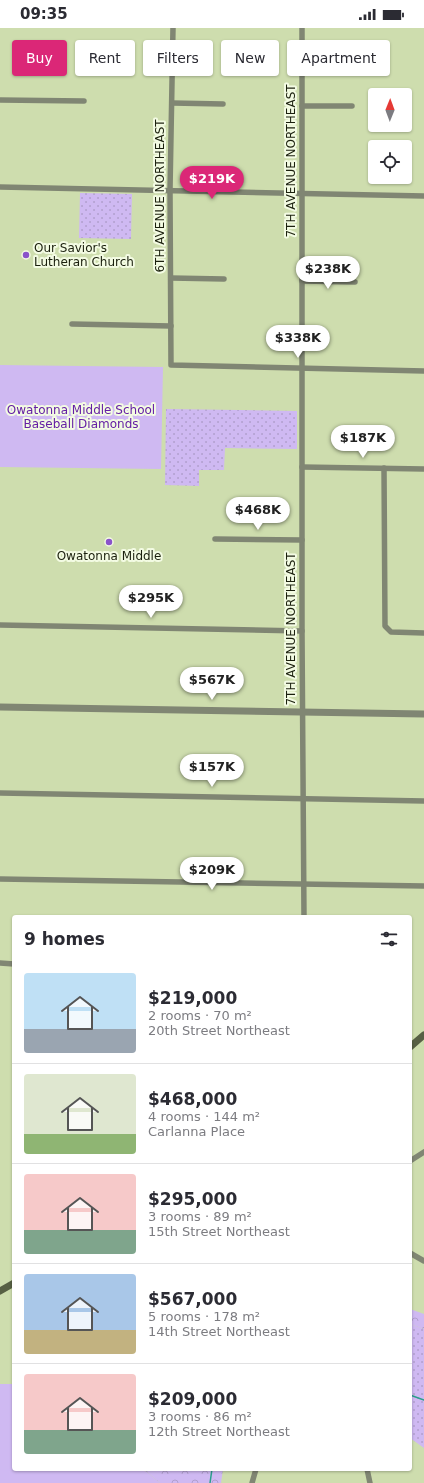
<!DOCTYPE html>
<html lang="en">
<head>
<meta charset="utf-8">
<style>
	body { margin:0; font-family:"DejaVu Sans",sans-serif; background:#f7f7f7; color:#2b2b33; height:100vh; display:flex; flex-direction:column; font-size:15px; white-space:nowrap }
	* { box-sizing:border-box; margin:0 }
	p { font-size:13px; color:#7c7c81 }
	.icon { flex:none; width:22px; height:22px; fill:none; stroke:currentColor; stroke-width:2; stroke-linecap:round; stroke-linejoin:round }
	.map { position:relative; flex:1; overflow:hidden }
	.details { position:absolute; left:12px; top:887px; width:400px; height:556px; display:flex; flex-direction:column; background:#fff; border-radius:4px; box-shadow:0 1px 3px #0004 }
	.details>* { flex:none }
	.guide { position:absolute; left:12px; top:12px; width:400px; height:36px; display:flex; gap:8px }
	.needle { width:26px; rotate:1deg }
	.tools { position:absolute; left:368px; top:60px; display:grid; gap:8px }
	.tools a { display:grid; place-items:center; width:44px; height:44px; border-radius:4px; background:#fff; box-shadow:0 1px 3px #0004; font-size:20px }
	.price { position:absolute; translate:-50% -34px; padding:0 9px; border-radius:14px; background:#fff; color:#222; font-size:13px; line-height:26px; filter:drop-shadow(0 1px 2px #0008) }
	.price::after { content:''; position:absolute; left:50%; top:24px; width:12px; height:9px; margin-left:-6px; background:inherit; clip-path:polygon(0 0,100% 0,50% 100%) }
	.price.on { background:#db2777; color:#fff }
	ul { padding:0; list-style:none }
	li { display:flex; align-items:center; gap:12px; height:100px; padding:0 12px }
	li+li { border-top:1px solid #e1e1e2 }
	li span { display:grid; place-items:center; flex:none; width:112px; height:80px; border-radius:4px; color:#555 }
	li>.icon { margin-inline-start:auto }
	span .icon { width:48px; height:48px; fill:#fffc; stroke-width:1 }
	li b { font-size:17px }
	h2 { display:flex; justify-content:space-between; align-items:center; height:48px; padding:0 12px; font-size:17px }
	.chip { padding:0 14px; border-radius:4px; background:#fff; box-shadow:0 1px 3px #0004; font-size:14px; line-height:36px }
	.chip.on { background:#db2777; color:#fff }
	.status { display:flex; justify-content:space-between; align-items:center; height:28px; padding:0 20px; background:#fff; direction:ltr }
	.status svg { height:11px; fill:currentColor }
	.map>svg:first-child { display:block }
	.grass { fill:url(#grass-dots) }
	.forest { fill:url(#forest-crowns) }
	.park { fill:#cfb9f2 }
	.lines { fill:none; stroke-linecap:round; stroke-linejoin:round }
	.stream { stroke:#2ba08c; stroke-width:1.5 }
	.minor { stroke:#808673; stroke-width:5.5 }
	.tertiary { stroke:#808673; stroke-width:7 }
	.secondary { stroke:#576044; stroke-width:7 }
	.poi-dot { fill:#8a53ca; stroke:#f3fbe3; stroke-width:1.5 }
	.labels { text-anchor:middle; dominant-baseline:central; stroke-width:4; stroke-linejoin:round; paint-order:stroke }
	.street-label { font-size:12px; fill:#1a1f0d; stroke:#f3fbe3 }
	.poi-label { font-size:12px; fill:#1a1f0d; stroke:#f3fbe3; text-anchor:start }
	.park-label { font-size:12px; fill:#651fa4; stroke:#f3fbe3 }
</style>
</head>
<body>
<div class="status"><b>09:35</b><svg viewBox="0 0 49 12"><path d="M0 12V9h3v3zM5 12V6h3v6zM10 12V3h3v9zM15 12V0h3v12zM26 1h20v11H26zM47 4h2v5h-2z"/></svg></div>
<div class="map">
<svg width="424" height="1455" viewBox="0 0 424 1455">
	<defs>
		<pattern id="grass-dots" width="8" height="8" patternUnits="userSpaceOnUse"><rect width="8" height="8" fill="#cfb9f2"/><path d="M2 2h.1M6 6h.1" fill="none" stroke="#b19fce" stroke-width="1.8" stroke-linecap="round"/></pattern>
		<pattern id="forest-crowns" width="20" height="18" patternUnits="userSpaceOnUse"><rect width="20" height="18" fill="#cfb9f2"/><path d="M2 6a3 3 0 1 1 6 0M12 15a3 3 0 1 1 6 0" fill="none" stroke="#b19fce"/></pattern>
	</defs>
	<rect width="100%" height="100%" fill="#ceddae"/>
	<!-- grass -->
	<g class="grass">
		<polygon points="80,165 132,166 131,211 79,210"/>
		<polygon points="166,381 297,383 297,421 225,420 224,442 199,442 199,458 165,457"/>
		<polygon points="410,1296 424,1301 424,1420 410,1410"/>
	</g>
	<!-- forest -->
	<g class="forest">
		<polygon points="410,1281 424,1286 424,1301 410,1296"/>
		<polygon points="139,1441 223,1441 221,1455 160,1455 147,1444"/>
	</g>
	<!-- park -->
	<g class="park">
		<polygon points="0,337 163,339 161,441 0,439"/>
		<polygon points="0,1356 14,1356 14,1441 139,1441 147,1444 160,1455 0,1455"/>
	</g>
	<g class="lines">
		<!-- stream -->
		<g class="stream">
			<polyline points="410,1367 424,1372"/>
			<polyline points="210,1455 212,1441"/>
		</g>
		<!-- minor -->
		<g class="minor">
			<polyline points="173,0 170,162 171,337 424,343"/>
			<polyline points="302,0 302,603 304,889"/>
			<polyline points="0,72 84,73"/>
			<polyline points="172,75 223,76"/>
			<polyline points="302,78 352,78"/>
			<polyline points="0,159 424,168"/>
			<polyline points="171,250 224,251"/>
			<polyline points="302,253 355,254"/>
			<polyline points="72,296 171,298"/>
			<polyline points="302,439 424,441"/>
			<polyline points="384,440 385,598 391,604 424,605"/>
			<polyline points="215,511 302,512"/>
			<polyline points="0,597 302,603"/>
			<polyline points="0,765 424,773"/>
			<polyline points="0,851 424,858"/>
			<polyline points="0,935 14,936"/>
			<polyline points="410,1133 424,1124"/>
			<polyline points="410,1225 424,1233"/>
			<polyline points="367,1441 370,1455"/>
			<polyline points="252,1455 256,1441"/>
		</g>
		<!-- tertiary -->
		<polyline class="tertiary" points="0,679 424,686"/>
		<!-- secondary -->
		<g class="secondary">
			<polyline points="410,1019 424,1007"/>
			<polyline points="0,1263 14,1255"/>
		</g>
	</g>
	<!-- markers -->
	<g class="poi-dot">
		<circle cx="26" cy="227" r="4"/>
		<circle cx="109" cy="514" r="4"/>
	</g>
	<g class="labels">
		<!-- street labels -->
		<g class="street-label">
			<text transform="translate(291 133) rotate(-90)">7TH AVENUE NORTHEAST</text>
			<text transform="translate(160 168) rotate(-90)">6TH AVENUE NORTHEAST</text>
			<text transform="translate(291 601) rotate(-90)">7TH AVENUE NORTHEAST</text>
		</g>
		<!-- poi labels -->
		<g class="poi-label">
			<text x="34" y="220">Our Savior's<tspan x="34" dy="14">Lutheran Church</tspan></text>
			<text x="109" y="528" text-anchor="middle">Owatonna Middle</text>
		</g>
		<!-- park labels -->
		<g class="park-label">
			<text x="81" y="382">Owatonna Middle School<tspan x="81" dy="14">Baseball Diamonds</tspan></text>
		</g>
	</g>
</svg>
<div class="tools">
<a><svg class="needle" viewBox="-14 -14 28 28"><path d="M0-13l5 13h-10z" fill="#e53935"/><path d="M0 13l5-13h-10z" fill="#7c7c81"/></svg></a>
<a><svg class="icon" aria-label="locate" viewBox="0 0 24 24"><circle cx="12" cy="12" r="6"/><path d="M12 2v4M12 18v4M2 12h4M18 12h4"/></svg></a>
</div>
<b class="price on" style="left:212px;top:172px">$219K</b>
<b class="price" style="left:328px;top:262px">$238K</b>
<b class="price" style="left:298px;top:331px">$338K</b>
<b class="price" style="left:363px;top:431px">$187K</b>
<b class="price" style="left:258px;top:503px">$468K</b>
<b class="price" style="left:151px;top:591px">$295K</b>
<b class="price" style="left:212px;top:673px">$567K</b>
<b class="price" style="left:212px;top:760px">$157K</b>
<b class="price" style="left:212px;top:863px">$209K</b>
<div class="guide">
<a class="chip on">Buy</a>
<a class="chip">Rent</a>
<a class="chip">Filters</a>
<a class="chip">New</a>
<a class="chip">Apartment</a>
</div>
<section class="details">
<h2>9 homes<svg class="icon" aria-label="filters" viewBox="0 0 24 24"><path d="M4 7h16M4 17h16"/><circle cx="9" cy="7" r="2"/><circle cx="15" cy="17" r="2"/></svg></h2>
<ul>
<li><span style="background:linear-gradient(#bfe0f5 70%,#9aa5b1 0)"><svg class="icon" aria-label="home" viewBox="0 0 24 24"><path d="M3 11l9-7 9 7M6 9v11h12V9"/></svg></span><div><b>$219,000</b><p>2 rooms · 70 m²</p><p>20th Street Northeast</p></div></li>
<li><span style="background:linear-gradient(#dfe7d0 75%,#8fb573 0)"><svg class="icon" aria-label="home" viewBox="0 0 24 24"><path d="M3 11l9-7 9 7M6 9v11h12V9"/></svg></span><div><b>$468,000</b><p>4 rooms · 144 m²</p><p>Carlanna Place</p></div></li>
<li><span style="background:linear-gradient(#f6c9c9 70%,#7fa58c 0)"><svg class="icon" aria-label="home" viewBox="0 0 24 24"><path d="M3 11l9-7 9 7M6 9v11h12V9"/></svg></span><div><b>$295,000</b><p>3 rooms · 89 m²</p><p>15th Street Northeast</p></div></li>
<li><span style="background:linear-gradient(#a9c7e8 70%,#c2b280 0)"><svg class="icon" aria-label="home" viewBox="0 0 24 24"><path d="M3 11l9-7 9 7M6 9v11h12V9"/></svg></span><div><b>$567,000</b><p>5 rooms · 178 m²</p><p>14th Street Northeast</p></div></li>
<li><span style="background:linear-gradient(#f6c9c9 70%,#7fa58c 0)"><svg class="icon" aria-label="home" viewBox="0 0 24 24"><path d="M3 11l9-7 9 7M6 9v11h12V9"/></svg></span><div><b>$209,000</b><p>3 rooms · 86 m²</p><p>12th Street Northeast</p></div></li>
</ul>
</section>
</div>
</body>
</html>
